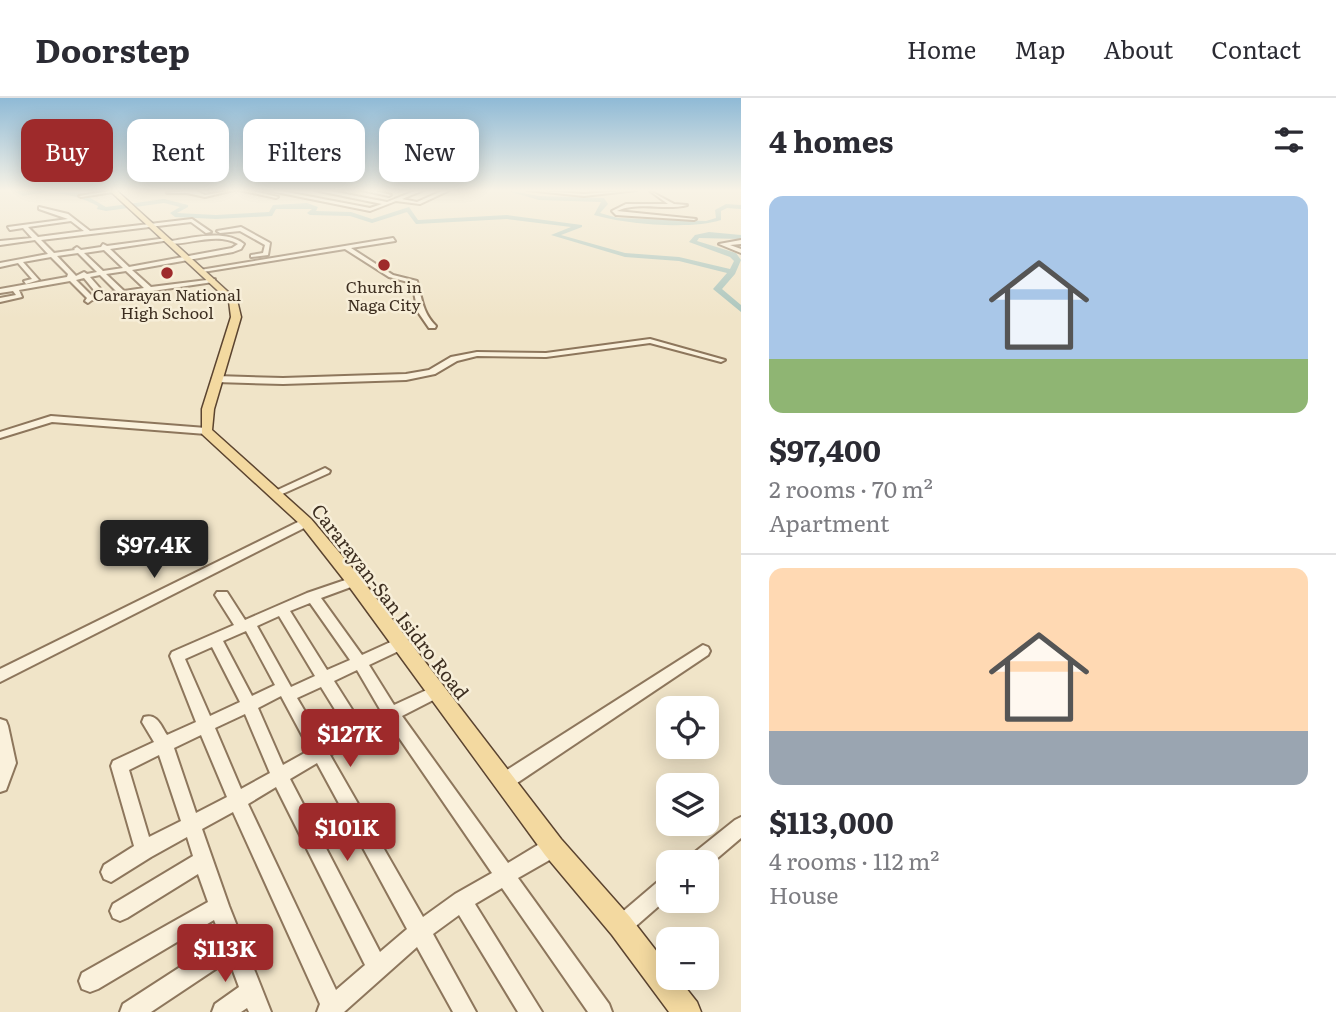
<!DOCTYPE html>
<html lang="en">
<head>
<meta charset="utf-8">
<style>
	body { margin:0; font-family:Literata,serif; background:#f2f2f3; color:#2b2b33; height:100vh; display:flex; flex-direction:column; font-size:26px; white-space:nowrap }
	* { box-sizing:border-box; margin:0 }
	p { font-size:23px; color:#7c7c81 }
	.icon { flex:none; width:38px; height:38px; fill:none; stroke:currentColor; stroke-width:2; stroke-linecap:round; stroke-linejoin:round }
	.map { position:relative; flex:1; overflow:hidden }
	.side { display:flex; flex-direction:column; background:#fff; width:595px }
	.side>* { flex:none }
	.banner { position:absolute; left:21px; top:21px; width:614px; height:63px; display:flex; gap:14px }
	.buttons { position:absolute; left:656px; top:598px; display:grid; gap:14px }
	.buttons a { display:grid; place-items:center; width:63px; height:63px; border-radius:14px; background:#fff; box-shadow:0 4px 18px #0003; font-size:35px }
	.price { position:absolute; translate:-50% -60px; padding:0 16px; border-radius:7px; background:#9e2a2b; color:#fff; font-size:23px; line-height:46px; filter:drop-shadow(0 2px 4px #0008) }
	.price::after { content:''; position:absolute; left:50%; top:42px; width:21px; height:16px; margin-left:-10px; background:inherit; clip-path:polygon(0 0,100% 0,50% 100%) }
	.price.active { background:#222; color:#fff }
	ul { padding:0; list-style:none }
	li { display:grid; align-content:center; gap:14px; height:371px; padding:0 28px }
	li+li { border-top:2px solid #e1e1e2 }
	li span { display:grid; place-items:center; height:217px; border-radius:14px; color:#555 }
	li>.icon { margin-inline-start:auto }
	span .icon { width:126px; height:126px; fill:#fffc; stroke-width:1 }
	li b { font-size:30px }
	h2 { display:flex; justify-content:space-between; align-items:center; height:84px; padding:0 28px; font-size:30px }
	.chip { padding:0 24px; border-radius:14px; background:#fff; box-shadow:0 4px 18px #0003; font-size:24px; line-height:63px }
	.chip.active { background:#9e2a2b; color:#fff }
	header { display:flex; align-items:center; gap:42px; box-sizing:border-box; height:98px; padding:0 35px; background:#fff; border-bottom:2px solid #e1e1e2 }
	header strong { font-size:33px }
	nav { display:flex; gap:38px; margin-inline-start:auto; font-size:24px }
	main { display:flex; flex:1; min-height:0 }
	.map>svg:first-child { display:block }
	.lines { fill:none; stroke-linecap:round; stroke-linejoin:round }
	.river { fill:#a9c4bc; fill-rule:evenodd }
	.minor-casing { stroke:#8d765c; stroke-width:4 }
	.major-casing { stroke:#5b4430; stroke-width:3 }
	.minor { fill:#faf1dc; fill-rule:evenodd }
	.major { fill:#f3d9a0; fill-rule:evenodd }
	.poi-dot { fill:#9e2a2b; stroke:#f7eed8; stroke-width:2.5 }
	.labels { text-anchor:middle; dominant-baseline:central; stroke-width:5; stroke-linejoin:round; paint-order:stroke }
	.far-poi-label { font-size:16px; fill:#3d2e20; stroke:#f7eed8 }
	.street-label { font-size:19px; fill:#3d2e20; stroke:#f7eed8 }
</style>
</head>
<body>
<header>
<strong>Doorstep</strong>
<nav><a>Home</a><a>Map</a><a>About</a><a>Contact</a></nav>
</header>
<main>
<div class="map">
<svg width="741" height="914" viewBox="0 0 741 914">
	<rect width="100%" height="100%" fill="#f0e4c8"/>
	<g class="lines">
		<!-- river -->
		<g class="river">
			<path d="M 13,92 L 80,94 L 106,109 L 164,101 L 188,107 L 188,109 L 177,115 L 216,117 L 269,114 L 273,107 L 307,105 L 318,109 L 316,113 L 351,114 L 372,121 L 409,109 L 418,122 L 507,117 L 582,127 L 582,129 L 561,137 L 625,155 L 679,159 L 730,171 L 734,163 L 730,159 L 689,144 L 695,137 L 709,134 L 741,137 L 741,141 L 699,140 L 697,143 L 736,155 L 741,162 L 735,176 L 722,191 L 741,207 L 741,214 L 713,191 L 727,175 L 679,163 L 625,159 L 551,137 L 571,129 L 507,121 L 416,126 L 407,114 L 372,125 L 350,118 L 310,117 L 307,115 L 312,111 L 276,111 L 272,118 L 216,121 L 175,119 L 170,115 L 180,109 L 164,105 L 106,113 L 97,111 L 98,108 C 73,95 50,92 23,98 Z"/>
			<path d="M 505,92 L 539,98 L 604,100 L 608,106 L 600,115 L 618,120 L 706,123 L 716,120 L 715,112 L 726,106 L 741,107 L 741,111 L 727,110 L 721,113 L 721,122 C 691,132 625,126 594,117 L 601,104 L 539,102 Z"/>
		</g>
		<!-- minor casing -->
		<g class="minor-casing">
			<g id="minor">
				<polygon points="115,92 113,94 81,99 79,98"/>
				<polygon points="194,92 205,97 234,92 205,99 187,95 167,95"/>
				<polygon points="239,92 249,92 278,99 276,100"/>
				<polygon points="266,92 276,92 370,110 382,106 314,92 325,92 387,104 417,92 424,92 402,101 417,104 444,92 450,92 420,106 396,103 370,113"/>
				<polygon points="361,92 371,92 391,97 389,98"/>
				<polygon points="527,92 584,96 637,92 584,98"/>
				<path d="M 650,93 L 674,106 L 687,107 C 666,113 639,103 617,113 L 696,121 L 694,122 L 616,117 L 612,113 L 626,106 L 668,106 Z"/>
				<path d="M 39,109 L 68,116 L 90,133 L 192,121 L 211,134 L 206,135 L 191,124 L 41,142 L 54,155 L 75,152 L 74,151 L 77,149 L 81,152 L 101,149 L 103,146 L 107,148 L 167,140 L 170,142 L 110,151 L 129,169 L 232,150 L 238,146 C 218,134 191,146 169,146 L 171,143 C 193,140 225,131 244,146 L 241,151 L 233,154 L 132,172 L 151,189 L 215,181 L 213,184 L 92,202 L 88,205 L 85,203 L 87,200 L 70,183 L 19,192 L 22,199 L 0,204 L 0,200 L 16,197 L 13,193 L 0,195 L 0,191 L 67,179 L 68,176 L 51,159 L 23,164 L 39,182 L 26,186 L 24,183 L 32,181 L 18,165 L 0,169 L 0,165 L 48,156 L 35,142 L 0,147 L 0,143 L 32,140 L 23,130 L 10,132 L 8,129 L 68,121 L 39,111 ZM 71,123 L 84,133 L 38,139 L 28,129 ZM 104,152 L 123,170 L 103,173 L 84,155 ZM 78,155 L 97,174 L 87,176 L 84,174 L 76,178 L 57,158 ZM 126,173 L 144,190 L 124,193 L 106,176 ZM 100,177 L 117,194 L 105,196 L 90,179 ZM 84,180 L 98,197 L 92,198 L 76,182 Z"/>
				<polygon points="241,129 270,145 268,157 251,159 251,157 263,155 265,147 240,133 220,135 217,133"/>
				<path d="M 393,140 L 395,143 L 351,150 L 393,177 L 417,183 C 422,200 422,214 436,228 L 435,230 L 429,230 L 418,214 L 412,185 L 389,179 L 345,151 L 203,174 L 200,172 Z"/>
				<polygon points="741,142 741,146 730,147 741,151 741,155 719,146"/>
				<polygon points="650,241 725,262 721,264 650,245 546,259 477,258 457,263 435,276 406,282 283,286 216,284 212,281 216,278 283,280 406,276 429,272 451,259 477,254 546,255"/>
				<polygon points="51,318 206,330 211,333 206,336 52,324 0,340 0,334"/>
				<polygon points="325,370 330,373 329,375 280,397 276,398 271,395"/>
				<polygon points="306,420 312,424 310,427 0,584 0,571"/>
				<path d="M 354,479 L 360,483 L 359,486 L 321,500 L 362,557 L 395,542 L 400,541 L 405,542 L 407,546 L 405,550 L 369,567 L 394,607 L 431,590 L 436,588 L 441,590 L 444,594 L 441,598 L 402,618 L 508,765 L 546,742 L 553,740 L 560,742 L 562,749 L 560,756 L 518,780 L 609,906 L 612,914 L 588,914 L 502,790 L 475,806 L 542,914 L 518,914 L 459,817 L 433,836 L 476,914 L 453,914 L 417,849 L 344,914 L 317,914 L 320,906 L 233,714 L 202,731 L 229,808 L 271,914 L 249,914 L 247,910 L 241,914 L 212,914 L 215,906 L 239,889 L 229,862 L 151,914 L 120,914 L 123,906 L 222,842 L 214,822 L 98,891 L 90,894 L 82,891 L 79,883 L 82,875 L 208,804 L 198,776 L 127,820 L 120,823 L 113,820 L 110,813 L 113,806 L 193,758 L 187,739 L 151,759 L 111,784 L 104,781 L 101,774 L 104,767 L 134,748 L 111,668 L 113,663 L 154,644 L 142,624 L 144,619 C 157,615 161,628 167,637 L 196,624 L 170,558 L 172,554 L 234,527 L 215,497 L 217,494 L 227,494 L 245,522 L 307,495 ZM 310,505 L 350,562 L 327,572 L 290,513 ZM 279,518 L 315,578 L 291,589 L 257,528 ZM 246,533 L 275,587 L 252,598 L 223,543 ZM 212,549 L 240,604 L 210,618 L 185,561 ZM 357,572 L 381,613 L 360,624 L 334,583 ZM 321,589 L 347,631 L 323,644 L 297,600 ZM 281,598 L 310,652 L 283,667 L 258,610 ZM 245,616 L 270,675 L 241,691 L 215,630 ZM 389,625 L 492,775 L 455,796 L 423,819 L 330,657 ZM 201,637 L 227,699 L 196,715 L 174,650 ZM 159,657 L 181,723 L 149,739 L 129,672 ZM 317,665 L 407,831 L 380,854 L 290,681 ZM 276,689 L 365,867 L 336,892 L 248,706 Z"/>
				<polygon points="703,547 708,549 710,553 708,557 511,689 505,691 499,689 496,683 499,677"/>
				<polygon points="0,621 6,623 8,628 16,665 6,692 0,694"/>
				<polygon points="741,719 741,740 707,769 707,765 688,765 690,758 735,722"/>
				<polygon points="668,778 668,800 628,835 621,838 614,835 611,828 614,821 661,781"/>
			</g>
		</g>
		<!-- major casing -->
		<g class="major-casing">
			<polygon id="major" points="109,92 116,92 237,202 241,219 214,311 212,332 311,421 360,479 561,741 630,819 668,868 668,880 678,880 697,904 701,914 669,914 612,837 545,757 348,487 301,427 202,336 202,311 231,219 229,203"/>
		</g>
		<!-- minor -->
		<use href="#minor" class="minor"/>
		<!-- major -->
		<use href="#major" class="major"/>
	</g>
	<!-- sky -->
	<linearGradient id="sky" x2="0" y2="1"><stop stop-color="#8fbad6"/><stop offset="0.42" stop-color="#f8f3e6"/><stop offset="1" stop-color="#f8f3e6" stop-opacity="0"/></linearGradient>
	<rect width="741" height="220" fill="url(#sky)"/>
	<!-- markers -->
	<g class="poi-dot">
		<circle cx="384" cy="167" r="7"/>
		<circle cx="167" cy="175" r="7"/>
	</g>
	<g class="labels">
		<!-- far-poi labels -->
		<g class="far-poi-label">
			<text x="384" y="188">Church in<tspan x="384" dy="18">Naga City</tspan></text>
			<text x="167" y="196">Cararayan National<tspan x="167" dy="18">High School</tspan></text>
		</g>
		<!-- street labels -->
		<g class="street-label">
			<text transform="translate(391 503) rotate(52)">Cararayan-San Isidro Road</text>
		</g>
	</g>
</svg>
<div class="buttons">
<a><svg class="icon" aria-label="locate" viewBox="0 0 24 24"><circle cx="12" cy="12" r="6"/><path d="M12 2v4M12 18v4M2 12h4M18 12h4"/></svg></a>
<a><svg class="icon" aria-label="layers" viewBox="0 0 24 24"><path d="M12 4l9 5-9 5-9-5zM3 14l9 5 9-5"/></svg></a>
<a>+</a>
<a>−</a>
</div>
<b class="price active" style="left:154px;top:482px">$97.4K</b>
<b class="price" style="left:350px;top:671px">$127K</b>
<b class="price" style="left:347px;top:765px">$101K</b>
<b class="price" style="left:225px;top:886px">$113K</b>
<div class="banner">
<a class="chip active">Buy</a>
<a class="chip">Rent</a>
<a class="chip">Filters</a>
<a class="chip">New</a>
</div>
</div>
<section class="side">
<h2>4 homes<svg class="icon" aria-label="filters" viewBox="0 0 24 24"><path d="M4 7h16M4 17h16"/><circle cx="9" cy="7" r="2"/><circle cx="15" cy="17" r="2"/></svg></h2>
<ul>
<li><span style="background:linear-gradient(#a9c7e8 75%,#8fb573 0)"><svg class="icon" aria-label="home" viewBox="0 0 24 24"><path d="M3 11l9-7 9 7M6 9v11h12V9"/></svg></span><div><b>$97,400</b><p>2 rooms · 70 m²</p><p>Apartment</p></div></li>
<li><span style="background:linear-gradient(#ffd9b3 75%,#9aa5b1 0)"><svg class="icon" aria-label="home" viewBox="0 0 24 24"><path d="M3 11l9-7 9 7M6 9v11h12V9"/></svg></span><div><b>$113,000</b><p>4 rooms · 112 m²</p><p>House</p></div></li>
</ul>
</section>
</main>
</body>
</html>
